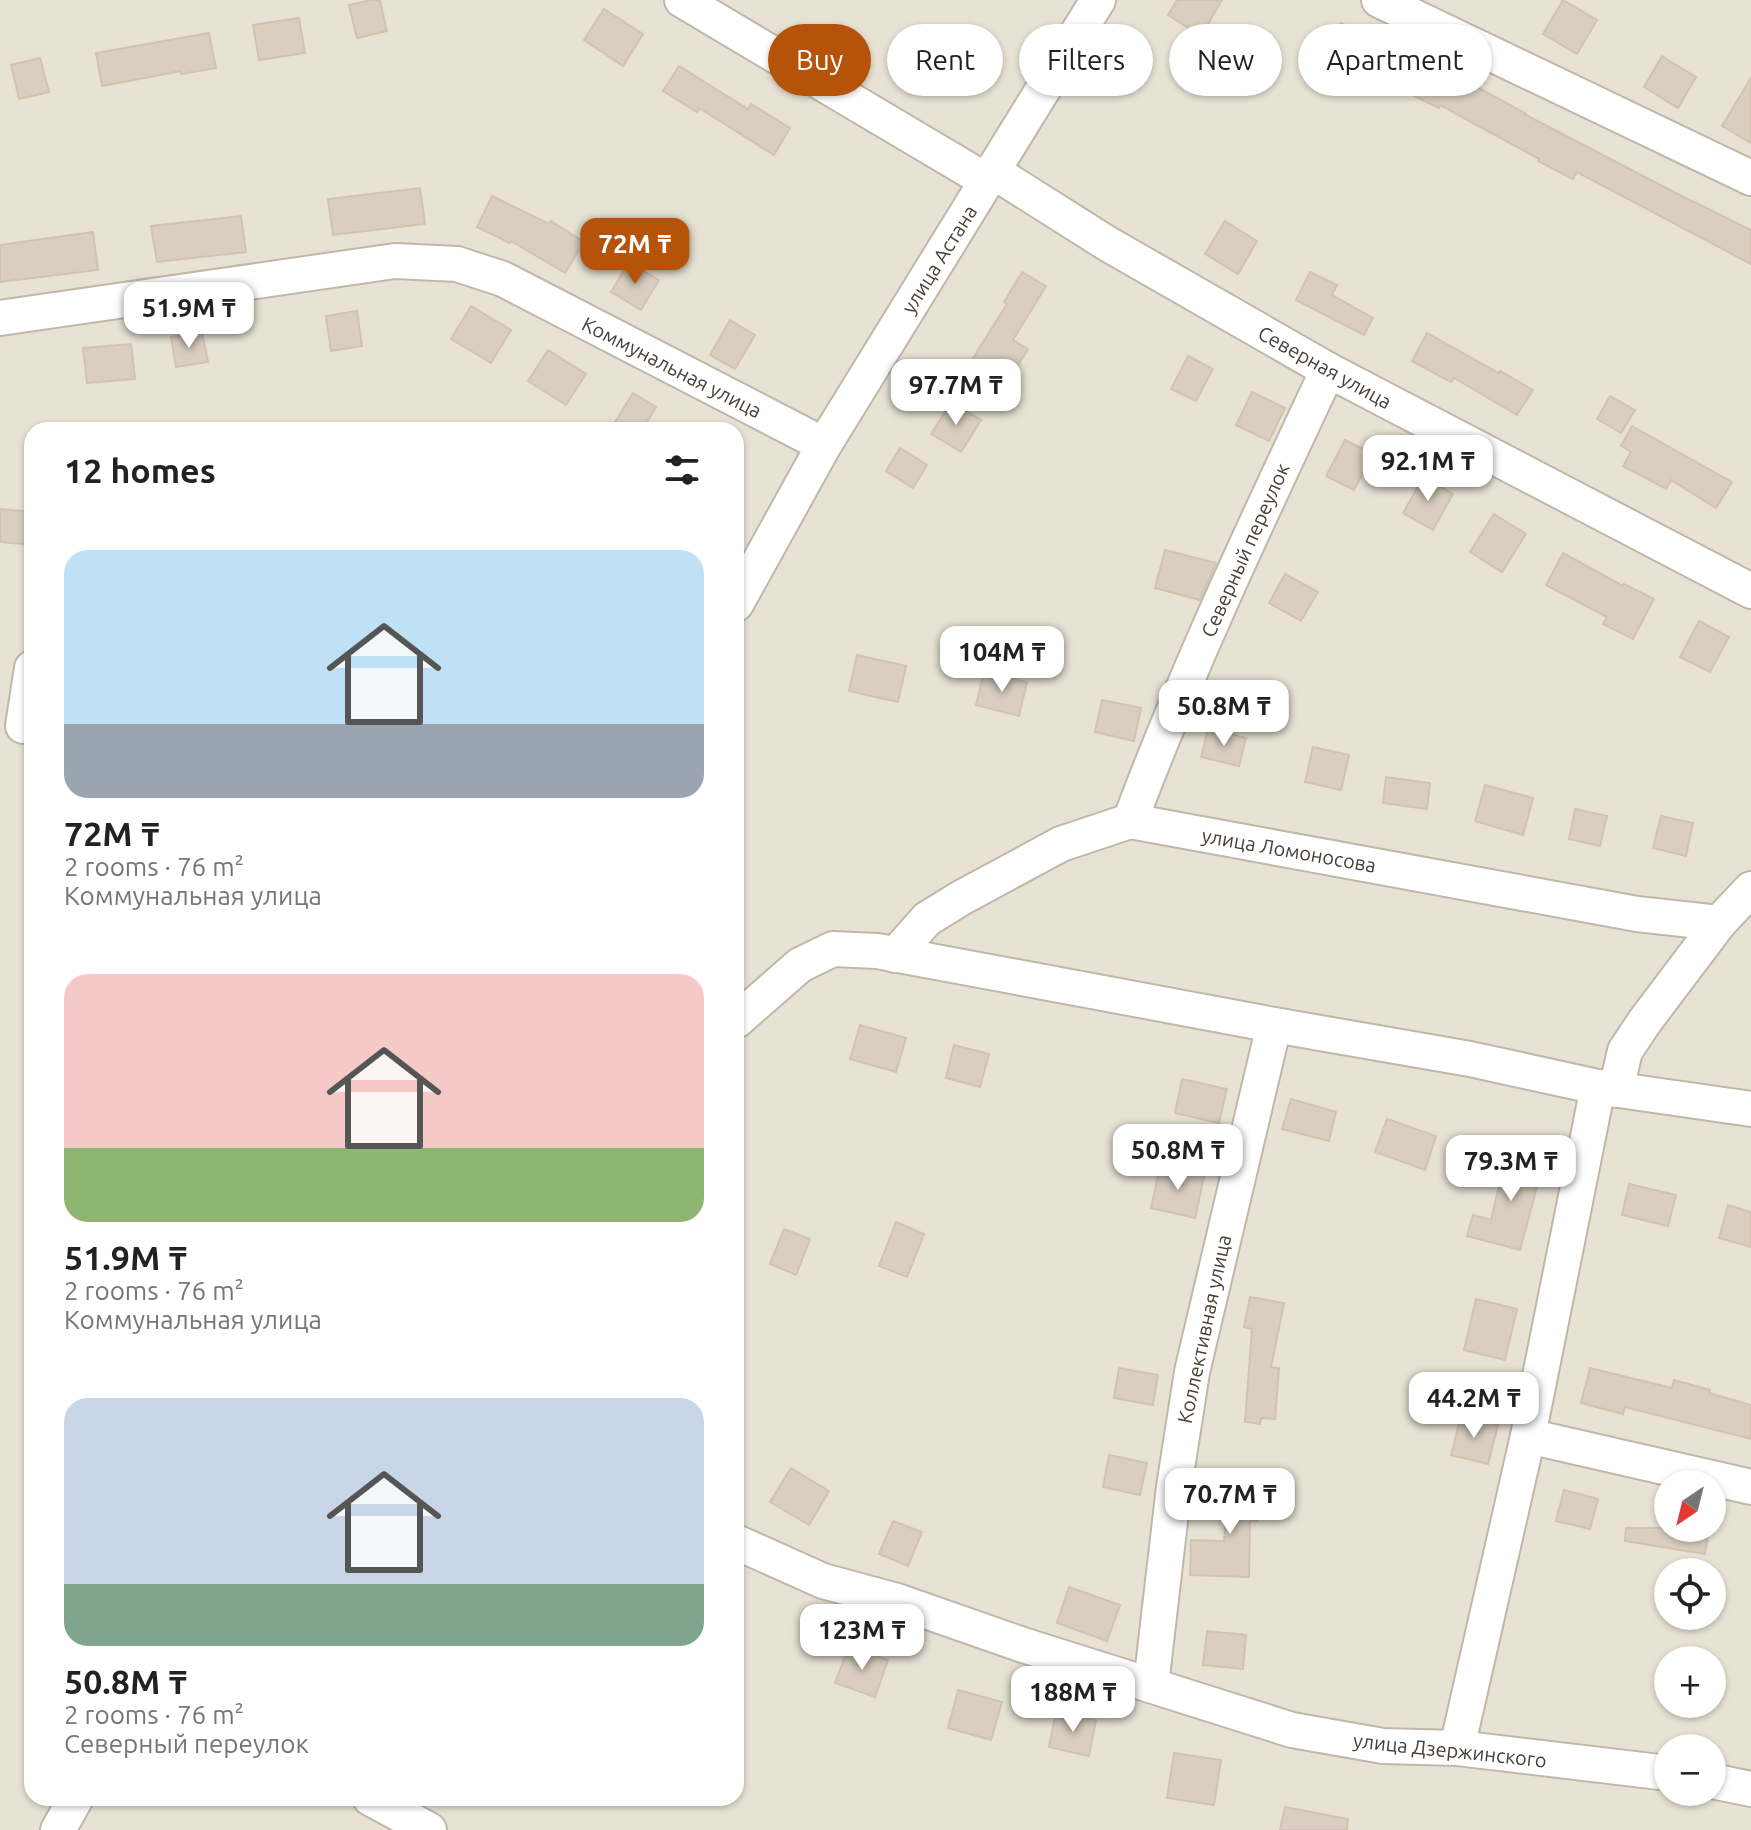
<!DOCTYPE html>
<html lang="en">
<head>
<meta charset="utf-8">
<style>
	body { margin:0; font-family:Ubuntu,sans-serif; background:#f6f6f6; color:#222; height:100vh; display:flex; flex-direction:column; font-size:30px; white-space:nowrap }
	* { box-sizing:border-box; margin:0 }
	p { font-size:26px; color:#767676 }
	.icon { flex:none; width:44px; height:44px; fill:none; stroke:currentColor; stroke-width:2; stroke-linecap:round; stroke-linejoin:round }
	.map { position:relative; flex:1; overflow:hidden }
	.details { position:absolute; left:24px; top:422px; width:720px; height:1384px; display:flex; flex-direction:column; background:#fff; border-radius:24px; box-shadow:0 2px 6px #0004 }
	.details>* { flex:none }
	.hud { position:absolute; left:768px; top:24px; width:760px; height:72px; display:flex; gap:16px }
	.needle { width:52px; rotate:215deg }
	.buttons { position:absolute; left:1654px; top:1470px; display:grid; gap:16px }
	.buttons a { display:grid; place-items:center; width:72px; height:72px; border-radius:50%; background:#fff; box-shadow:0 2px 6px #0004; font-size:40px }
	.price { position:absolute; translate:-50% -68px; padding:0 18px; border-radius:16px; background:#fff; color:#222; font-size:26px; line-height:52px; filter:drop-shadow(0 2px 4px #0008) }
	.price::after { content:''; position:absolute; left:50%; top:48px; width:24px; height:18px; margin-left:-12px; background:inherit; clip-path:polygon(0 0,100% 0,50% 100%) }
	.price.selected { background:#b45309; color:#fff }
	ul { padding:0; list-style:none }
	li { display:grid; align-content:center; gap:16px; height:424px; padding:0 40px }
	li span { display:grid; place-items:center; height:248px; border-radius:24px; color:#555 }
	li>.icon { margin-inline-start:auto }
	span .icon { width:144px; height:144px; fill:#fffc; stroke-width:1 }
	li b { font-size:34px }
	h2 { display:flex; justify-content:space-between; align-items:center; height:96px; padding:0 40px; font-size:34px }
	.chip { padding:0 28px; border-radius:36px; background:#fff; box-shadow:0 2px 6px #0004; font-size:28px; line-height:72px }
	.chip.selected { background:#b45309; color:#fff }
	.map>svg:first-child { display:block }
	.residential { fill:#e8e2d5; fill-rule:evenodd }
	.building { fill:#d9cec0; stroke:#d1c3b0; stroke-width:2 }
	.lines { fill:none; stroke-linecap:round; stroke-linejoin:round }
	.minor-casing { stroke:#c0b7aa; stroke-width:38 }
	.minor { stroke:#fff; stroke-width:34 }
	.labels { text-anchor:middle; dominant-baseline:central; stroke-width:7; stroke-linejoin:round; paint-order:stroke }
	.street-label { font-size:20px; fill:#484036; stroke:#fff }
</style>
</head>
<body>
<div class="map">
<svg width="1751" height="1830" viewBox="0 0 1751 1830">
	<rect width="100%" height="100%" fill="#f4f0e8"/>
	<!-- residential -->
	<path class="residential" d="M 0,0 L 1751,0 L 1751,1830 L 0,1830 ZM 32,430 L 736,430 L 736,1798 L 32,1798 ZM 1668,1484 L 1712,1484 L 1712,1528 L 1668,1528 ZM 1668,1572 L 1712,1572 L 1712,1616 L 1668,1616 ZM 1668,1660 L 1712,1660 L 1712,1704 L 1668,1704 ZM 1668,1748 L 1712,1748 L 1712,1792 L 1668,1792 Z"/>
	<!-- building -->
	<g class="building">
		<polygon points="372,0 380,0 387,31 357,38 349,5"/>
		<polygon points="1177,0 1222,0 1201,36 1168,15"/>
		<polygon points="1563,0 1597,20 1577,54 1543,34"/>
		<polygon points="604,9 643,34 623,66 584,40"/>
		<polygon points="299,18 305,53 259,60 253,25"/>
		<polygon points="1341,23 1408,56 1475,86 1525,113 1524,114 1693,202 1693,201 1751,230 1751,264 1577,172 1573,179 1538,161 1539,159 1440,105 1439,108 1365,72 1363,76 1324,57"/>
		<polygon points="209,33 216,68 181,74 181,71 102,86 96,53"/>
		<polygon points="1662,56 1696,77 1678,108 1644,87"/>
		<polygon points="40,58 49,92 19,99 11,65"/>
		<polygon points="679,66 748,109 751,104 790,128 774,155 699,108 697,112 663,91"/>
		<polygon points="1751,78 1751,143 1722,126"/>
		<polygon points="420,188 425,224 333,235 328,199"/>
		<polygon points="492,196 549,224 551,221 584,242 565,273 511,241 510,243 477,227"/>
		<polygon points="241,216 246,252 157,262 151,226"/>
		<polygon points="1225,221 1257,241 1238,274 1205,254"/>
		<polygon points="93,232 98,270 0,282 0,245"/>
		<polygon points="629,262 659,280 641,310 611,292"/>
		<polygon points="1022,272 1046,286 1013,340 1028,349 1006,385 970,363 1007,304 1004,302"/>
		<polygon points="1310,272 1337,285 1332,295 1373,318 1364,335 1296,300"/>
		<polygon points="471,306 511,330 491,363 451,339"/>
		<polygon points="357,311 362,346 331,351 326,316"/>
		<polygon points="730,320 755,335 735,369 710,355"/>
		<polygon points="202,332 208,362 176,367 171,337"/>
		<polygon points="1427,333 1499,373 1500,371 1533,390 1517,415 1454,378 1451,382 1412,361"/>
		<polygon points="131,344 135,379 87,383 83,348"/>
		<polygon points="548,350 586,374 566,405 528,381"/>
		<polygon points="1188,356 1213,369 1196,401 1171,389"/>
		<polygon points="1252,392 1285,408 1269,441 1236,425"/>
		<polygon points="633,393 656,407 642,430 610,430"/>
		<polygon points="1610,396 1635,410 1621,433 1597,419"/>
		<polygon points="951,402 981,420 961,452 931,434"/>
		<polygon points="1632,426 1732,482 1716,508 1671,480 1666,489 1623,466 1631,452 1621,446"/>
		<polygon points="1345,440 1373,454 1354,490 1326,476"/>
		<polygon points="900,448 927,465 913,488 886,471"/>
		<polygon points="1424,476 1453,494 1433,530 1403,513"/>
		<polygon points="0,509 32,512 32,545 0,542"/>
		<polygon points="1494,514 1526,534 1502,572 1470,552"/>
		<polygon points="1165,550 1216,563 1200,600 1155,588"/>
		<polygon points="1563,553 1623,586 1624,584 1654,599 1633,639 1603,624 1607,617 1546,585"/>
		<polygon points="1285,574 1318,592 1301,621 1269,603"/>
		<polygon points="1699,621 1729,637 1710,672 1680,657"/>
		<polygon points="857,655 906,666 898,702 849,691"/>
		<polygon points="984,672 1027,682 1019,716 976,705"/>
		<polygon points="1102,700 1141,708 1134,741 1095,732"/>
		<polygon points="1208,729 1246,738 1239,766 1201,757"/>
		<polygon points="1313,747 1349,755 1341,790 1305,782"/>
		<polygon points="1386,777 1430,783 1427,809 1383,803"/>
		<polygon points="1485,785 1533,798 1523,835 1475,821"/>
		<polygon points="1575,809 1607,816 1600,846 1569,839"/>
		<polygon points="1661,816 1693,823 1686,856 1653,848"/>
		<polygon points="860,1025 906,1038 896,1072 850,1059"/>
		<polygon points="954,1045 989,1054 980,1087 946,1078"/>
		<polygon points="1182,1079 1227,1089 1219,1123 1175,1113"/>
		<polygon points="1291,1099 1336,1112 1329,1141 1282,1129"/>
		<polygon points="1387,1119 1436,1136 1425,1170 1375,1152"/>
		<polygon points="1507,1152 1544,1161 1520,1250 1467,1236 1473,1215 1491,1220"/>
		<polygon points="1160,1166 1204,1176 1195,1218 1151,1208"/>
		<polygon points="1629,1184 1676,1195 1668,1226 1622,1215"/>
		<polygon points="1728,1205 1751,1212 1751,1247 1719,1238"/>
		<polygon points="896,1222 924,1234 907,1277 879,1266"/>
		<polygon points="784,1229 810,1239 796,1275 770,1264"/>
		<polygon points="1250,1297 1284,1303 1271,1367 1279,1368 1275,1419 1261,1418 1260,1424 1245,1422 1252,1329 1244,1327"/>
		<polygon points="1476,1299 1517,1309 1505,1360 1464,1350"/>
		<polygon points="1119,1368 1158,1375 1153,1405 1114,1398"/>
		<polygon points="1590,1368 1672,1388 1674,1380 1710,1390 1709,1393 1751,1405 1751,1439 1625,1407 1623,1414 1581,1403"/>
		<polygon points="1461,1416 1498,1425 1488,1464 1451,1455"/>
		<polygon points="1109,1455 1147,1463 1140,1495 1103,1487"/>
		<polygon points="791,1468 829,1491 809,1525 770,1502"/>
		<polygon points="1230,1479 1261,1482 1257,1521 1250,1521 1249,1577 1190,1575 1191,1540 1224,1541"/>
		<polygon points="1564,1490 1598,1499 1590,1529 1556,1521"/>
		<polygon points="893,1521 922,1532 908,1566 879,1554"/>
		<polygon points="1626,1528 1709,1528 1705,1554 1625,1541"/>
		<polygon points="1069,1587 1120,1605 1107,1641 1057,1623"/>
		<polygon points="1207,1631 1246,1635 1243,1669 1203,1665"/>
		<polygon points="849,1646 888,1660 875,1697 835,1683"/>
		<polygon points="958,1690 1002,1702 991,1740 948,1728"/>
		<polygon points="1056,1712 1096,1720 1089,1756 1049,1747"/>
		<polygon points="1174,1753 1221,1760 1214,1805 1167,1798"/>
		<polygon points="1285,1807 1348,1819 1347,1830 1280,1830"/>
	</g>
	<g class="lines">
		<!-- minor casing -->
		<g class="minor-casing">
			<g id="minor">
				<polyline points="682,0 987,181"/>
				<polyline points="1379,0 1751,178"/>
				<polyline points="994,172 1108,244 1328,370 1751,591"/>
				<polyline points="0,318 395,261 457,264 503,279 824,445"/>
				<polyline points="736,604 824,445 1098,0"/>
				<polyline points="23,726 32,668"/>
				<path d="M 1130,821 C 1188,667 1258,519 1328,370"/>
				<polyline points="895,955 927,919 961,898 1061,844 1130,821 1637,914 1719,923"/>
				<polyline points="736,1021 800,965 833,949 877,951 1274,1025 1470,1059 1598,1087 1751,1109"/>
				<polyline points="1616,1090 1625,1051 1645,1021 1719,923 1751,889"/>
				<polyline points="1528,1436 1751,1487"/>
				<polyline points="736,1542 823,1581 897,1601 1023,1645 1292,1730 1383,1746 1457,1748 1668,1773"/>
				<polyline points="1151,1685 1174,1487 1192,1372 1274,1025"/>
				<polyline points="1457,1748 1528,1436 1598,1087"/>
				<polyline points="1712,1781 1751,1789"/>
				<polyline points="370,1798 429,1830"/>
				<polyline points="58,1830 76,1798"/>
			</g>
		</g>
		<!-- minor -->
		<use href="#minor" class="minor"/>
	</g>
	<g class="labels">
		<!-- street labels -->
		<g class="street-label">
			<text transform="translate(939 259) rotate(-58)">улица Астана</text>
			<text transform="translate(672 367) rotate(27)">Коммунальная улица</text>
			<text transform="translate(1325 367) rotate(29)">Северная улица</text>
			<text transform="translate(1245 550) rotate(-66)">Северный переулок</text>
			<text transform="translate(1289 850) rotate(10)">улица Ломоносова</text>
			<text transform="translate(1204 1329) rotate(-78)">Коллективная улица</text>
			<text transform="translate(1450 1750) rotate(6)">улица Дзержинского</text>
		</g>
	</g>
</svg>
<div class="buttons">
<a><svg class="needle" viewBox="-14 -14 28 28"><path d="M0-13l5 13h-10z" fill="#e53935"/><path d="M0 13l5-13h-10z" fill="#767676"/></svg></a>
<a><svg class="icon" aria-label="locate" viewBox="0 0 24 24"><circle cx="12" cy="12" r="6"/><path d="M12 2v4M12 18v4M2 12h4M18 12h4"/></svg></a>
<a>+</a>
<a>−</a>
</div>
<b class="price selected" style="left:635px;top:286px">72M ₸</b>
<b class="price" style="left:189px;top:350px">51.9M ₸</b>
<b class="price" style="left:956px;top:427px">97.7M ₸</b>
<b class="price" style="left:1428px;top:503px">92.1M ₸</b>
<b class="price" style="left:1002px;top:694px">104M ₸</b>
<b class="price" style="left:1224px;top:748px">50.8M ₸</b>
<b class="price" style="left:1178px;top:1192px">50.8M ₸</b>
<b class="price" style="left:1511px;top:1203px">79.3M ₸</b>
<b class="price" style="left:1474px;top:1440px">44.2M ₸</b>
<b class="price" style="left:1230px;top:1536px">70.7M ₸</b>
<b class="price" style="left:862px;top:1672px">123M ₸</b>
<b class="price" style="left:1073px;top:1734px">188M ₸</b>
<div class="hud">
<a class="chip selected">Buy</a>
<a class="chip">Rent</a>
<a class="chip">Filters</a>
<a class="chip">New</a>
<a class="chip">Apartment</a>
</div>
<section class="details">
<h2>12 homes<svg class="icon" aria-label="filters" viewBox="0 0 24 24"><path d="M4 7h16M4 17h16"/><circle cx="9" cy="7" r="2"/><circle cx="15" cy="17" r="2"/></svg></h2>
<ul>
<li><span style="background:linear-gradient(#bfe0f5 70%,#9aa5b1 0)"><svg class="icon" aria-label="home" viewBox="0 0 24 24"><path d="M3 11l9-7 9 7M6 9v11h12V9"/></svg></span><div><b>72M ₸</b><p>2 rooms · 76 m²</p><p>Коммунальная улица</p></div></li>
<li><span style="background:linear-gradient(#f6c9c9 70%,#8fb573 0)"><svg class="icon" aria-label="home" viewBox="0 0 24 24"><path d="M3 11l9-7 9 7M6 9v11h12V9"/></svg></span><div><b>51.9M ₸</b><p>2 rooms · 76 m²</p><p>Коммунальная улица</p></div></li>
<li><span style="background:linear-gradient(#c9d6e8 75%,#7fa58c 0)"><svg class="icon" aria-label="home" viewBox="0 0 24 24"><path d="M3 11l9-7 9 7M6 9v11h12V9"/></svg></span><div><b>50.8M ₸</b><p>2 rooms · 76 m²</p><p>Северный переулок</p></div></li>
</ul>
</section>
</div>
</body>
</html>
